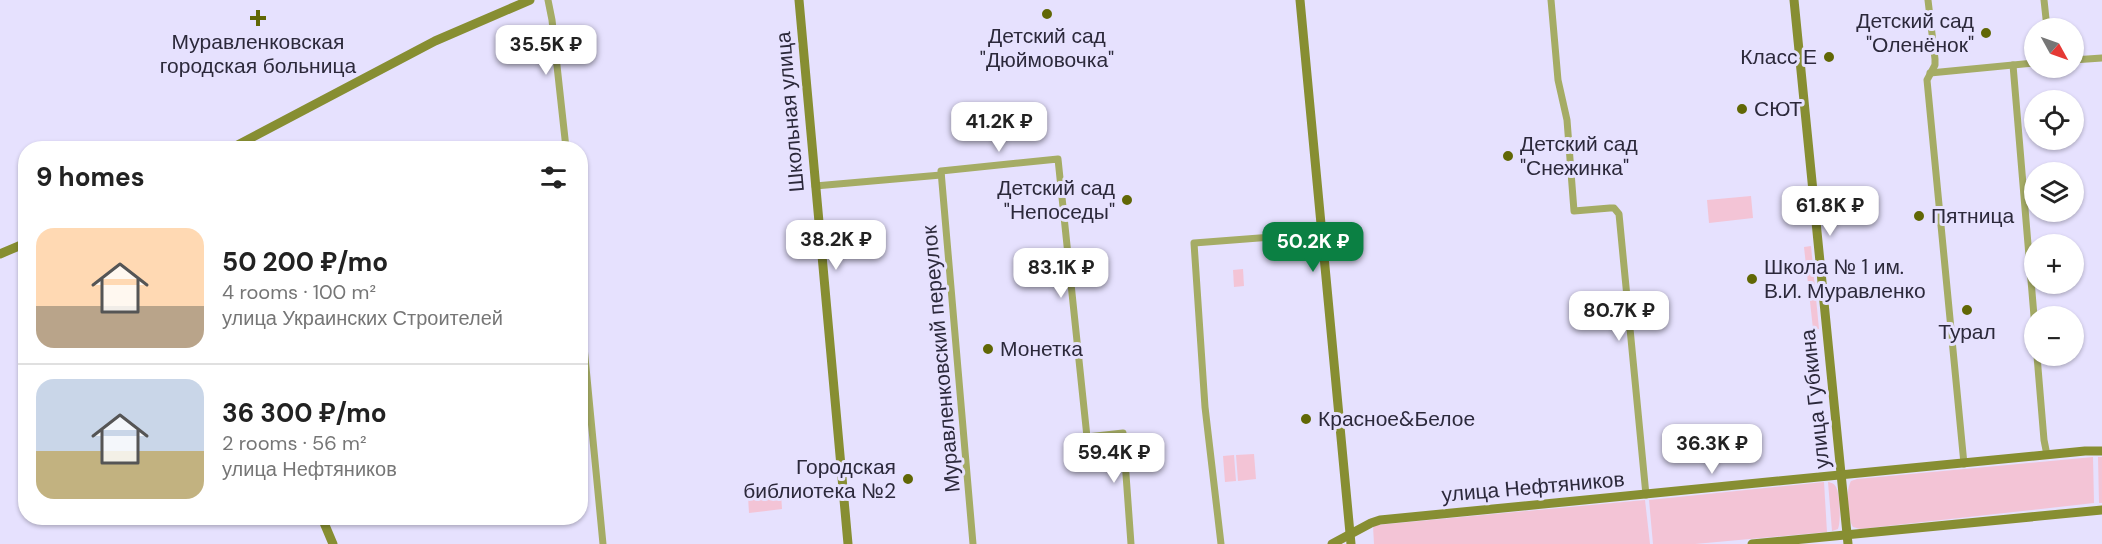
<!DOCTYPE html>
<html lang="en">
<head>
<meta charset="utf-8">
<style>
	body { margin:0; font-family:"DM Sans",sans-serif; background:#f6f6f6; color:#222; height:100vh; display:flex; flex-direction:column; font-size:22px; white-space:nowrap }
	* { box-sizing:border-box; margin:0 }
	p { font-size:20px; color:#767676 }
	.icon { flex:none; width:33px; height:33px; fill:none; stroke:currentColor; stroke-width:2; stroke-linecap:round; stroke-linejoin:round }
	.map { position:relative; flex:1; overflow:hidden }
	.panel { position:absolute; left:18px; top:141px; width:570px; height:384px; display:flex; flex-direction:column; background:#fff; border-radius:24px; box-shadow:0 2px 4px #0004 }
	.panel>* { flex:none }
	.needle { width:39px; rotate:130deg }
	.controls { position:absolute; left:2024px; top:18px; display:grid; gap:12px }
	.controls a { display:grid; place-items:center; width:60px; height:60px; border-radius:50%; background:#fff; box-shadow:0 2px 4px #0004; font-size:30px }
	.price { position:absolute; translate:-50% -51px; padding:0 14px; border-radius:12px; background:#fff; color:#222; font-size:20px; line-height:39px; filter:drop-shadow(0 2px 3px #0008) }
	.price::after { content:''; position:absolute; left:50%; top:36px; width:18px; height:14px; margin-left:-9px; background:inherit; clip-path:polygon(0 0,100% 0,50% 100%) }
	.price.current { background:#0b8043; color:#fff }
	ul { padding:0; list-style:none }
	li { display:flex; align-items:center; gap:18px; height:150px; padding:0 18px }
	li+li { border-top:2px solid #e0e0e0 }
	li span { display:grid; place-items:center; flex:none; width:168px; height:120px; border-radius:18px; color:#555 }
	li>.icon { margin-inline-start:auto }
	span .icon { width:72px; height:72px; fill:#fffc; stroke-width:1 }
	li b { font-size:26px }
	h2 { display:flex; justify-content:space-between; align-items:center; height:72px; padding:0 18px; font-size:26px }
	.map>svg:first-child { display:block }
	.green { fill:#f3c4d6 }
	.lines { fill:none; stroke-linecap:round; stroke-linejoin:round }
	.street { stroke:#a5ac65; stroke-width:7 }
	.secondary { stroke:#878e32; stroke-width:9 }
	.poi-dot { fill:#616705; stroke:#e6e1fe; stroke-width:2 }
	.labels { text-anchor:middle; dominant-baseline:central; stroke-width:6; stroke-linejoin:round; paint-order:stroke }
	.poi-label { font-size:21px; fill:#2c293b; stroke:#e6e1fe; text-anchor:start }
	.street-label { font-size:21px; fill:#2c293b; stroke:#e6e1fe }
</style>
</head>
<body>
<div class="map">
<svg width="2102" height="544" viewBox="0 0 2102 544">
	<rect width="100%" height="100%" fill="#e6e1fe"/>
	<!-- green -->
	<g class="green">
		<polygon points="1751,196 1753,218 1709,223 1707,200"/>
		<polygon points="1811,246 1819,329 1813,329 1804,247"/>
		<polygon points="1243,269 1244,286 1234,287 1233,270"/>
		<polygon points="1254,454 1256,479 1238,481 1236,455"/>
		<polygon points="1234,455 1236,481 1225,482 1223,456"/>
		<path d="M 2093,457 L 2094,503 L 1860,529 L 1853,527 C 1847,517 1845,492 1851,481 L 1857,479 Z"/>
		<polygon points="2098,457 2102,457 2102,503 2099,503"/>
		<polygon points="1824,482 1827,532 1695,544 1653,544 1649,500"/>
		<path d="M 1828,482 C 1832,483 1834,483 1836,487 C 1840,494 1841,522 1838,529 L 1832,531 Z"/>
		<polygon points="781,493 782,509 749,513 748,496"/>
		<polygon points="1645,500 1650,544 1374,544 1373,526 1377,525"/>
	</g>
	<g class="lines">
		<!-- street -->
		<g class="street">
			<polyline points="548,0 552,20 566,148"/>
			<polyline points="1551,0 1558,80 1567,120 1574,211 1610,208 1614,208 1619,214 1646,495"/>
			<polyline points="1928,0 1935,59 1935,65 1927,80 1964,464"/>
			<polyline points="2044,0 2047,28"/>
			<polyline points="2073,60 2102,58"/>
			<polyline points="2013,65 2034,316"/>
			<polyline points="1930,73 2034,63"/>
			<polyline points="815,186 941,175"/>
			<polyline points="580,305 603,544"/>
			<polyline points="2037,356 2044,440 2047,455"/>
			<polyline points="973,544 941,171 1058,159 1087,437 1123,433 1131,544"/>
			<polyline points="1221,544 1205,407 1194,243 1323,233"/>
		</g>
		<!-- secondary -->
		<g class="secondary">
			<polyline points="799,0 848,544"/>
			<polyline points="1300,0 1351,544"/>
			<polyline points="1794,0 1848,544"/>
			<polyline points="232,148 435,41 530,0"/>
			<polyline points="0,254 26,243"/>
			<polyline points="322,518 333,544"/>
			<polyline points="1332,544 1371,523 1380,520 2085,451 2102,451"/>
			<polyline points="1752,544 2102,510"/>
		</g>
	</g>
	<!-- markers -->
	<g class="poi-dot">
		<circle cx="1047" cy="14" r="6"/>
		<path d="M255 9h6v6h6v6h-6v6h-6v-6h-6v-6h6z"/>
		<circle cx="1986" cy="33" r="6"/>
		<circle cx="1829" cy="57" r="6"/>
		<circle cx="1742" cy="109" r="6"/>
		<circle cx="1508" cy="156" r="6"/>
		<circle cx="1127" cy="200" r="6"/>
		<circle cx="1919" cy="216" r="6"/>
		<circle cx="1752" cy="279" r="6"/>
		<circle cx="1967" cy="310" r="6"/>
		<circle cx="988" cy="349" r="6"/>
		<circle cx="1306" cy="419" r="6"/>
		<circle cx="908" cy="479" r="6"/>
	</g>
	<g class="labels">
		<!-- poi labels -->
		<g class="poi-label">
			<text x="1974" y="21" text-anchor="end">Детский сад<tspan x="1974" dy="24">"Оленёнок"</tspan></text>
			<text x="1047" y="36" text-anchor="middle">Детский сад<tspan x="1047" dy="24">"Дюймовочка"</tspan></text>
			<text x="258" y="42" text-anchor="middle">Муравленковская<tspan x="258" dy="24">городская больница</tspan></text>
			<text x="1817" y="57" text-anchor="end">Класс Е</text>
			<text x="1754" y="109">СЮТ</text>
			<text x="1520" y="144">Детский сад<tspan x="1520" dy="24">"Снежинка"</tspan></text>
			<text x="1115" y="188" text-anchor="end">Детский сад<tspan x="1115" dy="24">"Непоседы"</tspan></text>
			<text x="1931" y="216">Пятница</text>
			<text x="1764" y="267">Школа № 1 им.<tspan x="1764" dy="24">В.И. Муравленко</tspan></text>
			<text x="1967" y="332" text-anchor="middle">Турал</text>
			<text x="1000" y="349">Монетка</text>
			<text x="1318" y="419">Красное&amp;Белое</text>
			<text x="896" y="467" text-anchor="end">Городская<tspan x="896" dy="24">библиотека №2</tspan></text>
		</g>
		<!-- street labels -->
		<g class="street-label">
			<text transform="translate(790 112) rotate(-95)">Школьная улица</text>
			<text transform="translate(941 359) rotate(-95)">Муравленковский переулок</text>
			<text transform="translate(1815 399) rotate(-96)">улица Губкина</text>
			<text transform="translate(1533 487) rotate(-5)">улица Нефтяников</text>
		</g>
	</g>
</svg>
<div class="controls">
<a><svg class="needle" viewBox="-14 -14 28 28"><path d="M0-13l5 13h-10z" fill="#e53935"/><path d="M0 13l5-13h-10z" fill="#767676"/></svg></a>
<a><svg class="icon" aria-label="locate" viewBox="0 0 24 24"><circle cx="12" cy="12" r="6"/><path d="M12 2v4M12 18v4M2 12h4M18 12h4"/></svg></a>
<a><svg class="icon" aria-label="layers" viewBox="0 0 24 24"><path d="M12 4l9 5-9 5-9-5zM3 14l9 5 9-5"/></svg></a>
<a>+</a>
<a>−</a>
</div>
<b class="price" style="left:546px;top:76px">35.5K ₽</b>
<b class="price" style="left:999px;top:153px">41.2K ₽</b>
<b class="price" style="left:1830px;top:237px">61.8K ₽</b>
<b class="price" style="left:836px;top:271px">38.2K ₽</b>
<b class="price current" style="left:1313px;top:273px">50.2K ₽</b>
<b class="price" style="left:1061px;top:299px">83.1K ₽</b>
<b class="price" style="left:1619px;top:342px">80.7K ₽</b>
<b class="price" style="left:1712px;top:475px">36.3K ₽</b>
<b class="price" style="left:1114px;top:484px">59.4K ₽</b>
<section class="panel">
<h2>9 homes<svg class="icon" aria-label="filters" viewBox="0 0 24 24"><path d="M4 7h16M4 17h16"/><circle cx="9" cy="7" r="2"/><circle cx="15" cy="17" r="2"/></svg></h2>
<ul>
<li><span style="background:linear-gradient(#ffd9b3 65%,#b9a48a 0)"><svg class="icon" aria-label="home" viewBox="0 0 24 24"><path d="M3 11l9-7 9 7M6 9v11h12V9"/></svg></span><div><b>50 200 ₽/mo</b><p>4 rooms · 100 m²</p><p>улица Украинских Строителей</p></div></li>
<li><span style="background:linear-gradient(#c9d6e8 60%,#c2b280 0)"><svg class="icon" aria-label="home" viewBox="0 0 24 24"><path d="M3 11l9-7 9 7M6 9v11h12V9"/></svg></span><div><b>36 300 ₽/mo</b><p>2 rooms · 56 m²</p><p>улица Нефтяников</p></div></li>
</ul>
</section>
</div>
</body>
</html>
